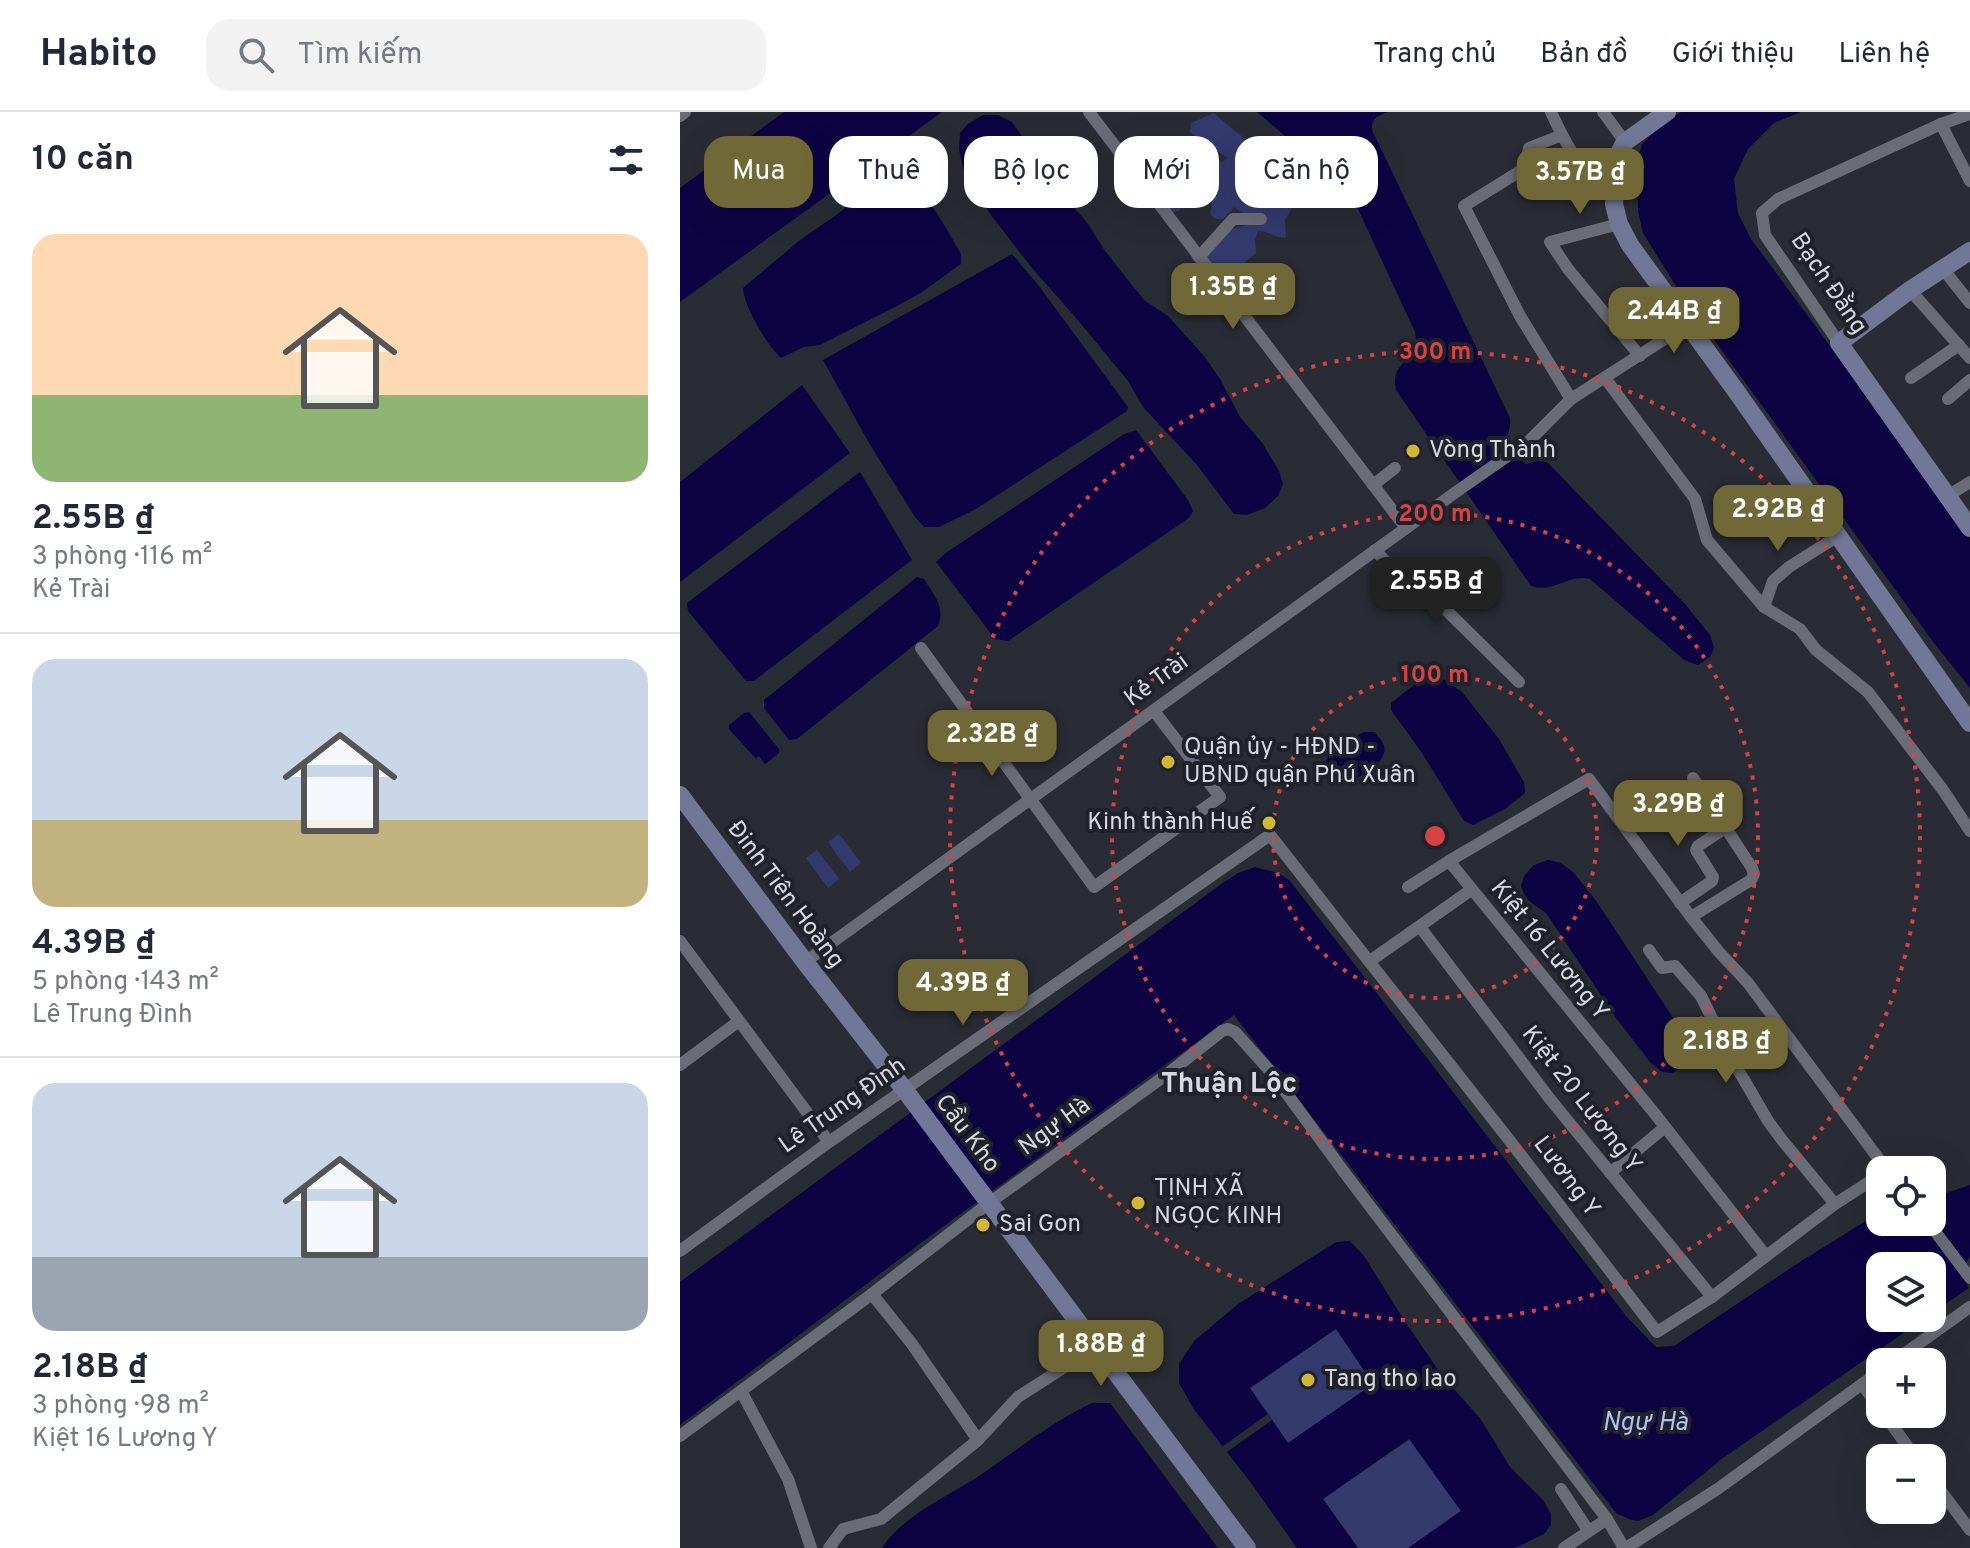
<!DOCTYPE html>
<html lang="vi">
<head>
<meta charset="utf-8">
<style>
	body { margin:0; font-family:Overpass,sans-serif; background:#f2f2f3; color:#1f2937; height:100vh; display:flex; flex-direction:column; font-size:30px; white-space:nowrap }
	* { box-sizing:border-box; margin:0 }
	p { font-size:26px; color:#747a83 }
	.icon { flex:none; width:44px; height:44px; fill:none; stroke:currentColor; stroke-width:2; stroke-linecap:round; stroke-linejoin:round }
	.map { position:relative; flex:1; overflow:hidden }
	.details { display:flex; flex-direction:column; background:#fff; width:680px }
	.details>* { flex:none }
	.banner { position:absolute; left:24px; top:24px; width:760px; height:72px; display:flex; gap:16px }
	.fabs { position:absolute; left:1186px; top:1044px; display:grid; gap:16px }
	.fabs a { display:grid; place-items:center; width:80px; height:80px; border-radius:16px; background:#fff; box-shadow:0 8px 32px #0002; font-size:40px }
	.price { position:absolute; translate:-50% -68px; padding:0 18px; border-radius:16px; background:#706836; color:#fff; font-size:26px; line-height:52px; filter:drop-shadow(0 2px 4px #0008) }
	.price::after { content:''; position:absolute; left:50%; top:48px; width:24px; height:18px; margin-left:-12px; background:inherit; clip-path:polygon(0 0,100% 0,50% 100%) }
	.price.on { background:#222; color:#fff }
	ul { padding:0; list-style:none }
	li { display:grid; align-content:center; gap:16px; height:424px; padding:0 32px }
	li+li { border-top:2px solid #e0e1e3 }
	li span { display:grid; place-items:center; height:248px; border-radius:24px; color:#555 }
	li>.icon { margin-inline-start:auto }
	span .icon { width:144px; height:144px; fill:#fffc; stroke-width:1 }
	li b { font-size:34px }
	h2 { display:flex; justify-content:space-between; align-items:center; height:96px; padding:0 32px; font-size:34px }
	.chip { padding:0 28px; border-radius:24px; background:#fff; box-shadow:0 8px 32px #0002; font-size:28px; line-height:72px }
	.chip.on { background:#706836; color:#fff }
	header { display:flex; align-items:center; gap:48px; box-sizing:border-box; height:112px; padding:0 40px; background:#fff; border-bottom:2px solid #e0e1e3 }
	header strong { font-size:38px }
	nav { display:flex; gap:44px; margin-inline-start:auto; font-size:28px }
	.search { width:560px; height:72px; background:#f2f2f3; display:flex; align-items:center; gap:20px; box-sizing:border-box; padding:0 28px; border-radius:24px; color:#747a83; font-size:30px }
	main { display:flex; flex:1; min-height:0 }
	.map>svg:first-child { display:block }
	.green { fill:#343a6e }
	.water { fill:#0d0343; fill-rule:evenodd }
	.pier { fill:#2a2c35 }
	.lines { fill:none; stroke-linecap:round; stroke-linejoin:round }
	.street { stroke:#6a6c77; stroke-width:12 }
	.secondary { stroke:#727797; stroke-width:18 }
	.ring { fill:none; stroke:#d64343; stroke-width:4; stroke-dasharray:4 8 }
	.poi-dot { fill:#d3b635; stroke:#20222b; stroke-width:3 }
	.labels { text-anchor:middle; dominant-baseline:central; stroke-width:8; stroke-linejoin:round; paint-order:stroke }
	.street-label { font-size:24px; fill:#d8d9df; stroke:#20222b }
	.poi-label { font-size:24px; fill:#d8d9df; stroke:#20222b; text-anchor:start }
	.water-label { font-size:26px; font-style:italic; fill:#b4bffa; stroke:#20222b }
	.quarter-label { font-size:28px; font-weight:bold; fill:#d8d9df; stroke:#20222b }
	.centre { fill:#d64343; stroke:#20222b; stroke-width:4 }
	.ring-label { font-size:24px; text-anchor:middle; font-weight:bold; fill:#d64343; stroke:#20222b; stroke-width:8; stroke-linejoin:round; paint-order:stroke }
</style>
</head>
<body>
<header>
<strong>Habito</strong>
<div class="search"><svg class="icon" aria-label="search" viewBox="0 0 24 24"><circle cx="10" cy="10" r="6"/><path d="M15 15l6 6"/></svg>Tìm kiếm</div>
<nav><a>Trang chủ</a><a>Bản đồ</a><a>Giới thiệu</a><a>Liên hệ</a></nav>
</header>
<main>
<section class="details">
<h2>10 căn<svg class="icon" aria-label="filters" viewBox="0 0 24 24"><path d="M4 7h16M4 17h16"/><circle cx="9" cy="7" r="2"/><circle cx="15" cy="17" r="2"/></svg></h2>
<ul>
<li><span style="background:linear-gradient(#ffd9b3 65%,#8fb573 0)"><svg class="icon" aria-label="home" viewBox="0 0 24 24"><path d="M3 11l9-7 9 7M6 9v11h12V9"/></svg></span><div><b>2.55B ₫</b><p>3 phòng · 116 m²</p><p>Kẻ Trài</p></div></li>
<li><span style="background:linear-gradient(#c9d6e8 65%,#c2b280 0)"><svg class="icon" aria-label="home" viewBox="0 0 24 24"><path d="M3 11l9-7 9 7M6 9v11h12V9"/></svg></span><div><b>4.39B ₫</b><p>5 phòng · 143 m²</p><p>Lê Trung Đình</p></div></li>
<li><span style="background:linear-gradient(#c9d6e8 70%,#9aa5b1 0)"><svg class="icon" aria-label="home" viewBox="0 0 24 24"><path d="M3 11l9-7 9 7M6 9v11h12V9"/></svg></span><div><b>2.18B ₫</b><p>3 phòng · 98 m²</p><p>Kiệt 16 Lương Y</p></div></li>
</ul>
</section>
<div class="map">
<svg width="1290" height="1436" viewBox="0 0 1290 1436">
	<rect width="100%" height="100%" fill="#2a2c35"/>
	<!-- green -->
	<g class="green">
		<path d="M 534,1 C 560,25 607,55 616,89 L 605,108 L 606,126 C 591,126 589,118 578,119 L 575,128 L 576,141 L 560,154 L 560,161 L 571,171 L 571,184 L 556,185 L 533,163 L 519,160 L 518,153 L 511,147 C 522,135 537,127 551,118 C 557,115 564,115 571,111 L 569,105 L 554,95 L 543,107 L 536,107 L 530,102 L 532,91 L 518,86 L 512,92 L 504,92 L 499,99 L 489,102 L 465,74 C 482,63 497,49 514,37 L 526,40 L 542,50 L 548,46 L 510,20 L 511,11 Z"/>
		<polygon points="159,722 181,751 170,760 148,730"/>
		<polygon points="137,738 159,767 148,776 126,746"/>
		<polygon points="656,1217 694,1272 608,1331 570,1276"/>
		<polygon points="730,1327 781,1399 728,1436 678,1436 643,1387"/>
	</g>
	<!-- water -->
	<g class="water">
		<polygon points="104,0 262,0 0,190 0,76"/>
		<path d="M 577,0 L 708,0 C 698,4 691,6 692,18 L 830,306 C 832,315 827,320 828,328 C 828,337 840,347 846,352 L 858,349 L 867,350 L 1005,492 L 1030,523 L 1034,536 L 1030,545 L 1018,553 L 1004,548 L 910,467 C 890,461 872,482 851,474 L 716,278 C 709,247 741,251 735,220 L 678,97 L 666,79 L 653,65 Z"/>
		<polygon points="1001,0 1121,0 1094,11 1068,37 1054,67 1058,101 1071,127 1290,423 1290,576 1254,531 1001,182 963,121 958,99 957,51 962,32 980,14"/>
		<polygon points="303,3 318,3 332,10 375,73 408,112 425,139 464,188 488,204 524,244 540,267 560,305 583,332 599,359 603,372 598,384 585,396 567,403 554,402 517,353 463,295 448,269 397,207 352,156 311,103 285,63 279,38 280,21 288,12"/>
		<path d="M 218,62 C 248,79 264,113 281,142 L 281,152 L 242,180 L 219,193 L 140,233 L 124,235 L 101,246 C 87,233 64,195 63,176 L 120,128 L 159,101 L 200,66 Z"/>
		<polygon points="332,142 359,174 448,295 447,299 296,397 259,415 244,415 235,405 189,331 143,248"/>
		<polygon points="122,273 170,341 0,470 0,370"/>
		<polygon points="456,318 508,388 513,399 509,406 328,529 315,527 256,450 267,440 444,322"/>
		<polygon points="180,360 232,448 74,569 66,569 8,499 7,491"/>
		<path d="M 237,465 L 244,467 C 254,483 266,496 258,514 L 117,627 L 109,628 L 84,596 L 84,588 Z"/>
		<polygon points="746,563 759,564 782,580 819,627 844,670 845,681 825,697 793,713 784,709 742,641 711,598 711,591"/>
		<polygon points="69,600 99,637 99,641 85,652 79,644 76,647 49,617 49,613 64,601"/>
		<path d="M 684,620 L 695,620 C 697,624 701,627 703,631 C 712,650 677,667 663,673 C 659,671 654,670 651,667 C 629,648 670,626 684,620 Z"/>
		<path d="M 868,748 L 881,751 L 894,761 L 917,790 L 997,912 C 1004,927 1003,939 1002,955 L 992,961 L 982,960 L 970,950 L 936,906 L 866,801 L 849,789 L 844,782 L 841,774 L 844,764 L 854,753 Z"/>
		<path d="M 575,755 L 599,761 L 610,769 L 947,1205 L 976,1235 L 994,1234 L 1115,1153 L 1200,1100 L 1200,1110 L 1252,1110 L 1252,1086 L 1290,1073 L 1290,1145 C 1282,1155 1283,1165 1289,1176 L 1252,1201 L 1252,1154 L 1200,1154 L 1200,1206 L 1245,1206 L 1043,1346 L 973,1403 L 958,1409 L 951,1408 L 936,1401 L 554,903 L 242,1130 L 0,1313 L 0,1170 L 544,770 L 558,761 Z"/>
		<path d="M 670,1129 L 684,1144 L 724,1208 L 763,1265 L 800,1306 L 830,1355 L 863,1388 L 871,1402 L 871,1413 L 864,1422 L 835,1436 L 728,1436 L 781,1399 L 729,1327 L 643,1387 L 678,1436 L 617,1436 L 571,1371 L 513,1296 L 499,1271 L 499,1252 L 514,1229 L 558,1192 L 656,1130 ZM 656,1217 L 693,1272 L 608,1331 L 570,1276 Z"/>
		<path d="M 412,1291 L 430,1291 L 538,1436 L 202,1436 C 223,1403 269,1384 302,1362 C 338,1337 372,1310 412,1291 Z"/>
	</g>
	<!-- pier -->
	<polygon class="pier" points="588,1302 592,1308 544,1342 539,1337"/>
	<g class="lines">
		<!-- street -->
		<g class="street">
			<polyline points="409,0 726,416"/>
			<path d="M 871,0 C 877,13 893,47 904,55 C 913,60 926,59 936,60"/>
			<polyline points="923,0 945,30"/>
			<polyline points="0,4 5,0"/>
			<polyline points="1261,12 1290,69"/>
			<polyline points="882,23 849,36 845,56 784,94 840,204 891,287"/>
			<polyline points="939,112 870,130 888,157 960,244"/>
			<polyline points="519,145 553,107 581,107"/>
			<polyline points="1263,157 1290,191"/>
			<polyline points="1230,178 1290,246"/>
			<polyline points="1159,231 1085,123 1082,101 1098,87 1261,12 1290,2"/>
			<polyline points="925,266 1015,387 1027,428 1084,495 1120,517 1136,538 1188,580 1263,678 1290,719"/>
			<polyline points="1231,266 1279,233"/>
			<polyline points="1268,287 1290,268"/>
			<polyline points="693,373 715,356"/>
			<polyline points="1266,385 1290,370"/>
			<polyline points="695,438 738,484 757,489 839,570"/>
			<polyline points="1084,495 1093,469 1109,455 1158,424"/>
			<polyline points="241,536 414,775 540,685 474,599"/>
			<polyline points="769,749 975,1002 1086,1144"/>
			<polyline points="728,775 769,749 909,667 1011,805 1039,840 1068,871 1207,1058"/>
			<polyline points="1000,791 1032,769 1033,765 1016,738 1018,734 1045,716"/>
			<polyline points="1011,805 1071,768 1074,762 1072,756 1013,666"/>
			<polyline points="740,815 870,987 1032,1185"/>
			<polyline points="0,829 149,1030"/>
			<polyline points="969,838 982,856 995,854 1021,884 1053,949 1088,1009 1102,1028 1155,1092"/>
			<polyline points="690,849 791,778"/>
			<polyline points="125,850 776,380 849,329 891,287 1008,212"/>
			<polyline points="0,953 59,909"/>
			<polyline points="930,1061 985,1015"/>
			<polyline points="1248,1110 1290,1166"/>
			<polyline points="0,1139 149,1030 590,723 830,1029 977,1220 1032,1185 1155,1092 1200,1063"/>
			<polyline points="192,1182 232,1232 298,1328"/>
			<polyline points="1213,1250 1290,1195"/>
			<polyline points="1182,1272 1200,1297"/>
			<polyline points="61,1279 108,1367 131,1436"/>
			<polyline points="1204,1302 1236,1346"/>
			<polyline points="0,1324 192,1182 309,1091 486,963 542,919 548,917 555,920 591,960 664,1060 927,1407 944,1436"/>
			<polyline points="1252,1367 1290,1418"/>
			<polyline points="881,1377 908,1418"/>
			<polyline points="149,1436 163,1417 201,1407 298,1328 338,1285 417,1234"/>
			<polyline points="884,1436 927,1407"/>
			<polyline points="946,1436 1039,1376 1200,1259"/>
		</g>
		<!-- secondary -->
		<g class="secondary">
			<polyline points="987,0 945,30 938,43 934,92 939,112 950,133 1056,279 1290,611"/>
			<polyline points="1290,139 1230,178 1159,231 1290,416"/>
			<polyline points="0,683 125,850 224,977 567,1436"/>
		</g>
	</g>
	<!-- distance rings -->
	<g class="ring">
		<circle cx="755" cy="724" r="162"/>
		<circle cx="755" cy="724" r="323"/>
		<circle cx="755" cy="724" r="485"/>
	</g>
	<!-- markers -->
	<g class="poi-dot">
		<circle cx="733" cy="339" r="8"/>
		<circle cx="488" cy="650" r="8"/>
		<circle cx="589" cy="711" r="8"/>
		<circle cx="458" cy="1091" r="8"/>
		<circle cx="303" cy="1113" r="8"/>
		<circle cx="628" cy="1268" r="8"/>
	</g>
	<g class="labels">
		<!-- street labels -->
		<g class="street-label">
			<text transform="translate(1148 172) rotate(56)">Bạch Đằng</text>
			<text transform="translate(477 569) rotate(-36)">Kẻ Trài</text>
			<text transform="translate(105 783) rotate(53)">Đinh Tiên Hoàng</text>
			<text transform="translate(869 839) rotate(51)">Kiệt 16 Lương Y</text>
			<text transform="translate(901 988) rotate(52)">Kiệt 20 Lương Y</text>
			<text transform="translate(163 994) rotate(-35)">Lê Trung Đình</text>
			<text transform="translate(375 1015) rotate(-36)">Ngự Hà</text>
			<text transform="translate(287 1022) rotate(53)">Cầu Kho</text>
			<text transform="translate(886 1065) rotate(53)">Lương Y</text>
		</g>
		<!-- poi labels -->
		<g class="poi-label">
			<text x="749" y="339">Vòng Thành</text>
			<text x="504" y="636">Quận ủy - HĐND -<tspan x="504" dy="28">UBND quận Phú Xuân</tspan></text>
			<text x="573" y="711" text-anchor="end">Kinh thành Huế</text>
			<text x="474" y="1077">TỊNH XÃ<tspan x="474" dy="28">NGỌC KINH</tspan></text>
			<text x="319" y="1113">Sai Gon</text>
			<text x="644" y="1268">Tang tho lao</text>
		</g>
		<!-- water labels -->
		<g class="water-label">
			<text x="965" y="1311">Ngự Hà</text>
		</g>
		<!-- quarter labels -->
		<g class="quarter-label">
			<text x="549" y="973">Thuận Lộc</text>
		</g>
	</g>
	<circle cx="755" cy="724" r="12" class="centre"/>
	<g class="ring-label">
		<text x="755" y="247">300 m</text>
		<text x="755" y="409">200 m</text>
		<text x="755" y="570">100 m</text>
	</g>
</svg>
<div class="fabs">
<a><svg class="icon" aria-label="locate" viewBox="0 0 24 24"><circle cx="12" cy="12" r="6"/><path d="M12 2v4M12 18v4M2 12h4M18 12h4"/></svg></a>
<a><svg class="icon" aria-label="layers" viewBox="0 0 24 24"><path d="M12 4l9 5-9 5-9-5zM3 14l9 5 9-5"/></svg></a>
<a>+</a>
<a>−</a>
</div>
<b class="price" style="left:900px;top:104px">3.57B ₫</b>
<b class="price" style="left:553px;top:219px">1.35B ₫</b>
<b class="price" style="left:994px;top:243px">2.44B ₫</b>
<b class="price" style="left:1098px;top:441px">2.92B ₫</b>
<b class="price on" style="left:756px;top:513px">2.55B ₫</b>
<b class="price" style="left:312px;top:666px">2.32B ₫</b>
<b class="price" style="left:998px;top:736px">3.29B ₫</b>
<b class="price" style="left:283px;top:915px">4.39B ₫</b>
<b class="price" style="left:1046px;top:973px">2.18B ₫</b>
<b class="price" style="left:421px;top:1276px">1.88B ₫</b>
<div class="banner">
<a class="chip on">Mua</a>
<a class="chip">Thuê</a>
<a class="chip">Bộ lọc</a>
<a class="chip">Mới</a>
<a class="chip">Căn hộ</a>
</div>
</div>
</main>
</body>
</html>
